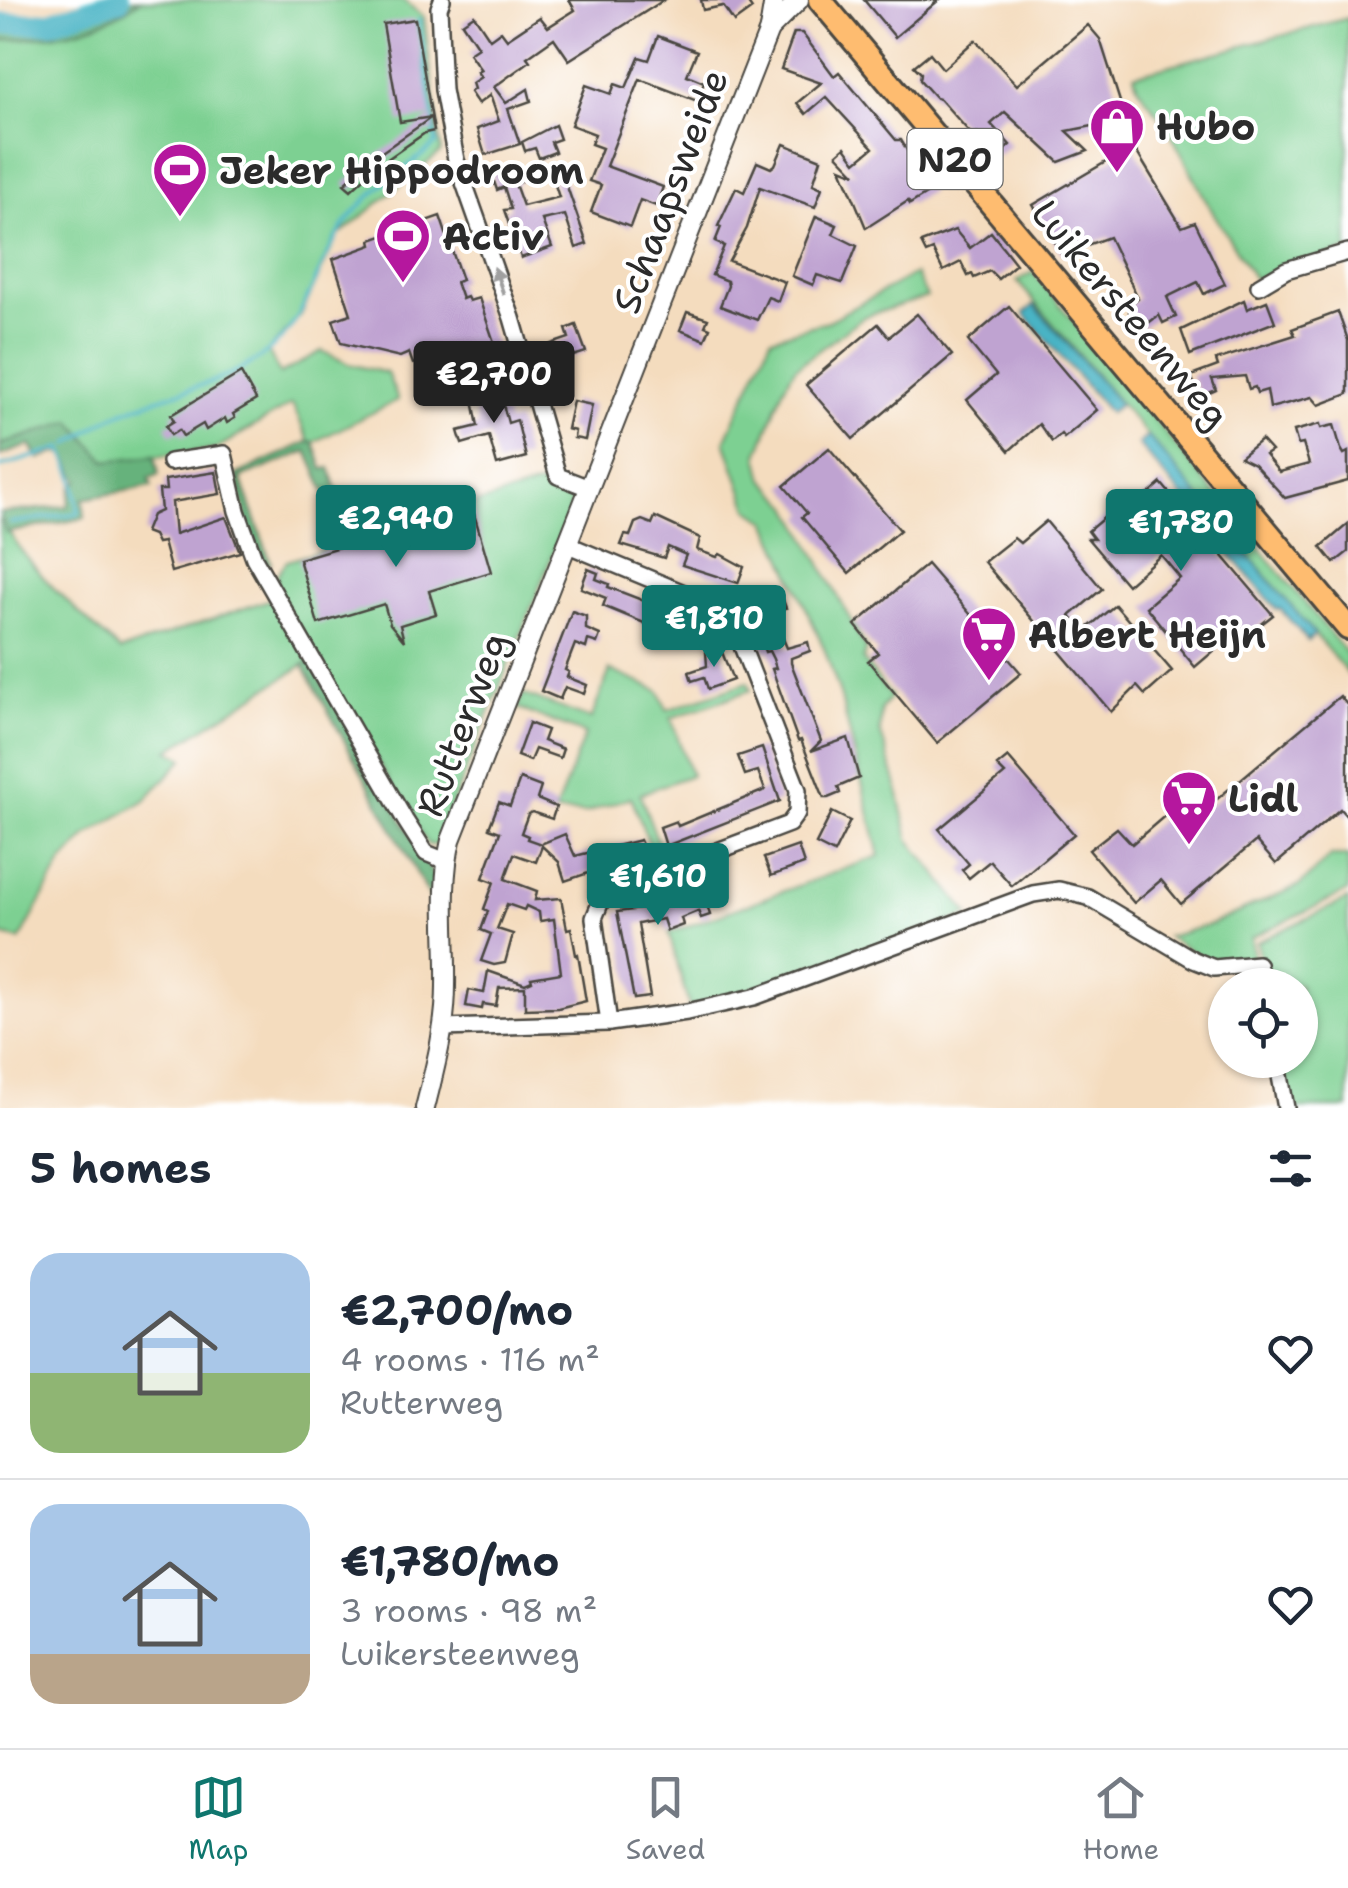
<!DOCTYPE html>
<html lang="en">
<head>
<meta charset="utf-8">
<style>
	body { margin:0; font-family:"Shantell Sans",sans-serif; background:#f6f6f7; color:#1f2937; height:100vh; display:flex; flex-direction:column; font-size:38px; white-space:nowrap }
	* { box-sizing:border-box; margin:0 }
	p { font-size:32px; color:#747a83 }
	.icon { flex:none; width:55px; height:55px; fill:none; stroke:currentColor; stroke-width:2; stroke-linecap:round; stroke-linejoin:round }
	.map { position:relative; height:1108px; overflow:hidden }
	.panel { display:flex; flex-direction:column; background:#fff; flex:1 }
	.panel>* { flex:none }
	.fabs { position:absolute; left:1208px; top:968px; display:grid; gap:20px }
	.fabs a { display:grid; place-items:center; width:110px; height:110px; border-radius:50%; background:#fff; box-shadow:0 2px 8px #0004; font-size:50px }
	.price { position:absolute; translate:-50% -85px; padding:0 22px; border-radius:10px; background:#0f766e; color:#fff; font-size:32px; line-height:65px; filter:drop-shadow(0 2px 5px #0008) }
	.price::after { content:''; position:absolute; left:50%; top:60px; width:30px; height:22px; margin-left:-15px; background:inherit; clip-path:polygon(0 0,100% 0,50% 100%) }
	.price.selected { background:#222; color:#fff }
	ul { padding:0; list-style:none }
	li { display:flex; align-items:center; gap:30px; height:250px; padding:0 30px }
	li+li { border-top:2px solid #e0e1e3 }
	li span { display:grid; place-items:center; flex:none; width:280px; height:200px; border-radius:30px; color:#555 }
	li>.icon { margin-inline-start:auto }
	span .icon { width:120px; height:120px; fill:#fffc; stroke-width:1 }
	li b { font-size:42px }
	h2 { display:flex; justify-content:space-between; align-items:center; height:120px; padding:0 30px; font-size:42px }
	.tab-bar { display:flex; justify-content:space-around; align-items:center; height:140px; border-top:2px solid #e0e1e3; background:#fff; font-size:28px; color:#747a83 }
	.tab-bar a { display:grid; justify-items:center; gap:5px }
	.tab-bar .selected { color:#0f766e }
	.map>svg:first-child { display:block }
	.green { fill:#7dd092; stroke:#547e5e; stroke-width:2.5 }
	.forest { fill:#66b27c; stroke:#486e54; stroke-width:2.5 }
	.water { fill:#48b4c5; stroke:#3a7078; stroke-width:2.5 }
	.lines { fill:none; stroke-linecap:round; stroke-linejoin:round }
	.stream { stroke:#48b4c5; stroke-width:4 }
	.river { stroke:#48b4c5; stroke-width:22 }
	.building { fill:#bfa3d1 }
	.minor-casing { stroke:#494641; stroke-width:20 }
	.tertiary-casing { stroke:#494641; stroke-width:22 }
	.primary-casing { stroke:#494641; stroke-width:28 }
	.minor { stroke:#fff; stroke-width:15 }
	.tertiary { stroke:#fff; stroke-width:18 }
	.primary { stroke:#febc70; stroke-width:22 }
	.oneway { fill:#a0a0a0 }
	.labels { text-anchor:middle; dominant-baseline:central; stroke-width:8; stroke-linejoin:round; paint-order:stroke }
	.shield { fill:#fff; stroke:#6b6b6b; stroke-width:2.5 }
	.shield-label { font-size:35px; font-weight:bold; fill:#2b2b2b }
	.poi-label { font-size:38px; font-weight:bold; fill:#2b2b2b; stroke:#fff; text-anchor:start }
	.street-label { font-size:38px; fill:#2b2b2b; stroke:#fff }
</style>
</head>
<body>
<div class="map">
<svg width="1348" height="1108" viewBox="0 0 1348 1108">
	<rect width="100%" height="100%" fill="#fff"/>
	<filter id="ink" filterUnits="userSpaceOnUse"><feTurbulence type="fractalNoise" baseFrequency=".01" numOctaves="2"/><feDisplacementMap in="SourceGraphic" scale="20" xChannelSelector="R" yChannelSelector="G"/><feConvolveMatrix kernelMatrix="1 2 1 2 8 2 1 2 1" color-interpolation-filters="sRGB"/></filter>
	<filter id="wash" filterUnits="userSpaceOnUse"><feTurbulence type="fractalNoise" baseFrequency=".0048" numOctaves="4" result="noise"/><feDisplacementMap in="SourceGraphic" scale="40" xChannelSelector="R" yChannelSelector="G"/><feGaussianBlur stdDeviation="2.25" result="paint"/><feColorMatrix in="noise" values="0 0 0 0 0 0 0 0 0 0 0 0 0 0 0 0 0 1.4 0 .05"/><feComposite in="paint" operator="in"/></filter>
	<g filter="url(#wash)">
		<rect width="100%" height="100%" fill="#f4dcbe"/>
		<!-- green -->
		<g class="green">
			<path d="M 140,0 L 403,0 L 424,17 L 441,152 L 337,237 L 301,315 L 268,351 L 280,374 L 322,351 L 349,364 L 387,373 L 398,400 L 314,442 L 309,441 L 292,404 L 214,450 L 106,461 L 73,423 L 0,447 L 0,41 C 54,35 95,34 140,0 Z"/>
			<polygon points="1348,18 1348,250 1254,279 1209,206 1168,128 1137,86 1134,75"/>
			<polygon points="1033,272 1348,655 1348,674 1017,281"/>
			<polygon points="915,274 927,297 863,317 795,368 783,389 758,455 764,479 790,506 866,649 863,660 891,697 881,709 880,731 896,782 909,839 969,915 749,996 689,1007 669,933 880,856 840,694 824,648 767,521 749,509 725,441 771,338 828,321"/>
			<polygon points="551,481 570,491 572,502 568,516 436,845 428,845 276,592 277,574 287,561"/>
			<path d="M 0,512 C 15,559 83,616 120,651 L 271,599 L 310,661 L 169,750 L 184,758 L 145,800 L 88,835 L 62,863 L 20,940 L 0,935 Z"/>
			<polygon points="610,670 659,691 667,710 748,682 751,690 671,718 691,775 640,794 665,861 657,864 631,797 586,813 555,812 585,734 517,708 523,694 591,719"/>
			<polygon points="1331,856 1348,856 1348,891 1251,938 1254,959 1215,965 1167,937 1212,924 1300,885"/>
			<polygon points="1348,899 1348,1108 1290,1108 1281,1060 1300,1060 1300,985 1266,985 1257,942"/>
		</g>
		<!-- forest -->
		<g class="forest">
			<path d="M 132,0 L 140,0 C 95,34 54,35 0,41 L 0,32 C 48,29 90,25 132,0 Z"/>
			<polygon points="71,421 106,461 155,455 159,475 149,478 152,486 83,499 85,518 6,533 0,513 68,506 72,487 79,481 65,454 56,453 39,459 30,445 0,456 0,445"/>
			<polygon points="309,441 314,442 323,469 330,468 351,533 344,535 307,451 241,478 271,563 265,567 249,530 236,475"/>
			<polygon points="310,661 422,854 434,877 434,905 303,665"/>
		</g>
		<!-- water -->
		<g class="water">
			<polygon points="1034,305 1120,404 1109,413 1026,316 1024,313"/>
			<polygon points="1148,436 1315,634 1308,641 1280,609 1277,610 1138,444"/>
		</g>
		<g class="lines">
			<!-- stream -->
			<g class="stream">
				<path d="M 69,444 C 82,436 95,426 108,419 C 155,394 213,389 258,359 C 308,325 311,278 340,232 C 363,194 402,172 436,144 L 419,20"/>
				<polyline points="0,467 62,448 73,476 79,513 11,523"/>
			</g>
			<!-- river -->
			<polyline class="river" points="0,24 50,22 119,0"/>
		</g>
		<g id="blocks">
			<!-- building -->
			<g class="building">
				<polygon points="569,0 664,0 569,60 554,38 527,57 530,61 494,87 506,103 528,89 531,101 508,109 520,144 485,155 477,129 499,121 490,95 478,104 470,92 474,89 472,83 481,77 477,72 481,70 469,53 478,47 462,23 474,15 490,39 501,31 507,39 540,17 548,27 575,10"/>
				<polygon points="701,0 746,0 752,9 734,22 723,6 703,10"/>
				<polygon points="864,0 939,0 895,37"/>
				<polygon points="415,19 434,131 425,133 376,167 351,190 344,184 369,161 432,117 400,122 383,24"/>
				<polygon points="1088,25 1100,39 1123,111 1108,123 1067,131 1088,151 1059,162 1005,112 991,124 1010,145 998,156 977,133 973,136 940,99 936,98 920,80 921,73 914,66 930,53 943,69 975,40 1017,85"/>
				<polygon points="794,33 802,33 834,76 839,72 896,140 901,140 931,191 910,204 908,201 866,228 841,168 856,174 837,154 845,147 856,162 873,148 826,97 806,114 797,103 821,83 781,69"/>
				<polygon points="658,36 697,51 687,75 704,82 697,101 640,79 606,166 663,187 656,206 640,200 630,227 591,212 601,185 589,181 602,148 591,144 595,134 571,125 586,85 611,94 615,84 626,88 639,57 649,60"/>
				<polygon points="555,125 560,139 551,142 555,152 539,158 535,148 525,151 522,142"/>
				<polygon points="784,144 821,159 813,184 822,188 815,207 760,187 747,228 729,261 785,282 778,301 768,297 757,320 720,306 728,286 727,281 712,275 724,246 715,242 721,227 718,226 736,188 744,192 757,162 771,168 775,165"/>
				<polygon points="1133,146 1182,227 1195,222 1225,284 1204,294 1198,282 1167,297 1176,317 1163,323 1159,315 1139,330 1130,321 1133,318 1129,313 1130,305 1138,298 1109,237 1062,254 1033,205"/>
				<polygon points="514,165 520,182 515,184 523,206 559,197 553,179 563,175 587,244 576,248 565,215 542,220 552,247 521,258 504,210 511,209 504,187 497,190 491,173"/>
				<polygon points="440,216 462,280 456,282 462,299 467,297 469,301 479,298 496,348 446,363 443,354 413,364 409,353 400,357 341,343 333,320 351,314 333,259 372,245 371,240"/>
				<polygon points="816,216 837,225 833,234 857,246 842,283 817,275 813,285 792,276"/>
				<polygon points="955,230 970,248 991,232 1016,264 998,279 990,271 974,278 972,274 968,276 961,262 943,271 933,250 926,253 921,243"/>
				<polygon points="1244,300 1247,309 1267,301 1275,322 1190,355 1181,330"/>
				<polygon points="1009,306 1097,410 1064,438 1061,434 1052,442 1039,424 1009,451 967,400 996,375 968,341"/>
				<polygon points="687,312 708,319 705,326 710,328 705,340 680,330"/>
				<polygon points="1338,312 1348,340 1348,394 1319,405 1312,397 1270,408 1267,390 1257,393 1255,387 1249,389 1245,376 1212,379 1216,390 1200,397 1191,376 1218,366 1216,360 1295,335 1292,329"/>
				<polygon points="917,314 952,355 853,439 806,385 878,324 889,337"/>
				<polygon points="576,325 586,352 564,359 562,352 554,354 551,344 569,338 566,329"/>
				<polygon points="241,373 256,400 233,414 235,418 227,423 225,418 206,430 203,424 183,436 179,430 171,435 166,426 174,421 171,415"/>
				<polygon points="485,381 489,396 500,393 508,423 517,420 526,457 497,465 489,436 462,444 458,431 478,426 470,385"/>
				<polygon points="573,401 592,405 585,440 574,438 575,431 567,429"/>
				<polygon points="1320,424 1321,428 1334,425 1341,449 1344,454 1348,452 1348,481 1285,498 1254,464 1240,457 1261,440 1271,451 1265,455 1279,472 1309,464 1303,444 1298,445 1294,431"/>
				<polygon points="829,448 900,530 849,573 802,517 807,513 784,486"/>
				<polygon points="216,472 220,494 172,502 175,534 226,517 240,552 171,572 163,542 157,543 153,535 145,532 152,515 161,511 159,490 166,490 165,480"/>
				<polygon points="1161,483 1273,615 1236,644 1230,637 1195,667 1146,607 1180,578 1161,555 1127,585 1088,539 1094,539 1088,531 1120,504 1127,513"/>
				<polygon points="472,507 491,572 429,591 436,614 400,625 404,641 390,624 384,604 318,624 299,559"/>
				<polygon points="655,517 700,538 697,550 717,557 720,554 744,567 738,583 682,565 686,555 668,547 664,558 621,545 625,535 630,536 635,523 642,520 652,524"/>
				<polygon points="1046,521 1102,589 1070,616 1083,632 1115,605 1172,671 1145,695 1137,686 1111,712 984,562 1014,538 1020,543"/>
				<polygon points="1348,524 1348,552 1334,563 1321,547"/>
				<polygon points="927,564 1021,673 937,743 868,661 878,653 855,625"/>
				<polygon points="588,569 598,573 596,579 609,584 608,587 704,624 699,640 687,635 680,638 603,606 606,598 581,588"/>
				<polygon points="765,591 768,601 782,597 786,608 772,612 787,648 808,642 810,651 791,658 791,663 821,741 811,751 848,738 859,778 838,787 840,793 828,798 824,798 801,740 798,741 772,669 776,668 773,659 769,651 765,652 755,623 759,622 750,597"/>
				<polygon points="572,611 586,616 586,629 600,635 597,643 588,640 586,648 575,644 565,670 569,672 567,677 587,685 584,694 565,687 560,699 541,691"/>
				<polygon points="720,647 733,680 708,689 704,677 692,681 689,672 707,666 706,652"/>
				<polygon points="1340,696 1348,706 1348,818 1340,809 1276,864 1256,841 1181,904 1161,880 1134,903 1089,850 1117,828 1132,844 1196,789 1210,805"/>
				<polygon points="529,723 547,730 543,741 563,749 560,758 535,749 530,761 517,756"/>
				<polygon points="762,748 780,801 666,846 660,827 676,821 678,826 765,790 758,771 745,775 738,756"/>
				<polygon points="1008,757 1074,834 1012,886 990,861 969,878 962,870 969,864 939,829 1005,774 997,766"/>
				<polygon points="520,779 541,787 537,799 556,807 552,819 532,812 528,814 521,833 528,836 527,839 541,844 565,834 575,856 640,840 646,854 592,874 591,872 565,881 559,862 542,846 536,862 514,854 505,879 537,891 535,900 561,898 567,929 571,928 576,955 578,954 586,1001 558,1008 525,1009 525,987 499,988 496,1006 483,1004 482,1009 466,1006 469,990 484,993 488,971 525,984 532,981 531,978 561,973 554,919 540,921 539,912 526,906 524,910 507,904 497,929 513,934 505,963 494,965 481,961 491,934 481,930 488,911 484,909 494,882 483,878 500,832 489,828 499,802 510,806"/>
				<polygon points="832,812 850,821 834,853 816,844"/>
				<polygon points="798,846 804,864 771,876 764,858"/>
				<polygon points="704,881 710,897 705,898 710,915 701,918 698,911 681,918 683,925 667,931 663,919 638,924 650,997 634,999 617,912 658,907 656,898"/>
			</g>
		</g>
	</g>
	<g filter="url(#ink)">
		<use href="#blocks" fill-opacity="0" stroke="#494641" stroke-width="2.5"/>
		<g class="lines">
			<!-- minor casing -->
			<g class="minor-casing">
				<g id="minor">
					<polyline points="442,0 439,8 443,90 456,160 512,318 558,476 589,488"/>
					<polyline points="1259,286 1286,270 1348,252"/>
					<polyline points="170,462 224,454 237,511 254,558 405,820 426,853 446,861"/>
					<polyline points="566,544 715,606 733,623 798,790 797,813 789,824 604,894 594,918 609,1023"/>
					<polyline points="442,1028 609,1023 687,1012 754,997 1033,894 1059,890 1088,897 1194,960 1214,968 1258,964 1262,985"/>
					<polyline points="1277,1060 1286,1108"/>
				</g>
			</g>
			<!-- tertiary casing -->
			<g class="tertiary-casing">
				<g id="tertiary">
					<polyline points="769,30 799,0"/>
					<path d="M 425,1108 C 435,1068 446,1027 446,986 C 447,938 440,888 451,840 L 769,30 L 774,0"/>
				</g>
			</g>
			<!-- primary casing -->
			<g class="primary-casing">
				<polyline id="primary" points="820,0 1348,628"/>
			</g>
			<!-- minor -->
			<use href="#minor" class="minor"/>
			<!-- tertiary -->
			<use href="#tertiary" class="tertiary"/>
			<!-- primary -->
			<use href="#primary" class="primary"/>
		</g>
		<!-- one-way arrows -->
		<defs><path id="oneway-solid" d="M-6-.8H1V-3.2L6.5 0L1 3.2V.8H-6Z" transform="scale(2.5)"/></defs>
		<use class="oneway" href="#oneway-solid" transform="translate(499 281) rotate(-109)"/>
	</g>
	<!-- icons -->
	<defs>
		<g id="shop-pin" transform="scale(2.875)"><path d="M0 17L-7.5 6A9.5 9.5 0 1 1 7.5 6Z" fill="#b5179e" stroke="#fff"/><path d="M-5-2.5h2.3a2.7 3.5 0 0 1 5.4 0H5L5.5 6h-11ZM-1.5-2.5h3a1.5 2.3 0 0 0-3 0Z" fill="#fff"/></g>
		<g id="stadium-pin" transform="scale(2.875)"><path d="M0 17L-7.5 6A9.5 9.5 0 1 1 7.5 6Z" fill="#b5179e" stroke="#fff"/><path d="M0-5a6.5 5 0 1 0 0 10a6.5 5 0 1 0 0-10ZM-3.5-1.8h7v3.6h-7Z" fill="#fff"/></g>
		<g id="supermarket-pin" transform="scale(2.875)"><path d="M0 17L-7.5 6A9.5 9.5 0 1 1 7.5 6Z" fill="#b5179e" stroke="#fff"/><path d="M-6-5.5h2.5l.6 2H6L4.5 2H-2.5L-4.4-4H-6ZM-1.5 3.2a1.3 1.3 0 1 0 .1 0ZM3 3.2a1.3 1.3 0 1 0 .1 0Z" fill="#fff"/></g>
	</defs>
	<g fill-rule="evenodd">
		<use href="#shop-pin" x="1117" y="126"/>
		<use href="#stadium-pin" x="180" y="170"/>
		<use href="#stadium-pin" x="403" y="236"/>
		<use href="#supermarket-pin" x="989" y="634"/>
		<use href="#supermarket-pin" x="1189" y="798"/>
	</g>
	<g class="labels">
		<!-- shield labels -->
		<rect class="shield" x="907.5" y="129" width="95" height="60" rx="8"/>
		<g class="shield-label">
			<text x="955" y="159">N20</text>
		</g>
		<!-- poi labels -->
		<g class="poi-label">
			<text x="1156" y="126">Hubo</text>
			<text x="219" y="170">Jeker Hippodroom</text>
			<text x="442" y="236">Activ</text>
			<text x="1028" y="634">Albert Heijn</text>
			<text x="1228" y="798">Lidl</text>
		</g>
		<!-- street labels -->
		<g class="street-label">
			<text transform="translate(670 191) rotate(-69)">Schaapsweide</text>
			<text transform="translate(1131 314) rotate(50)">Luikersteenweg</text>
			<text transform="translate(462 724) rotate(-69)">Rutterweg</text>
		</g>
	</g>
</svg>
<div class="fabs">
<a><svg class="icon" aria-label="locate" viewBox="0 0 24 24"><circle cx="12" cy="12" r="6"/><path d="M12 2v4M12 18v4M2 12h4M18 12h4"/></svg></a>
</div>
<b class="price selected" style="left:494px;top:426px">€2,700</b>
<b class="price" style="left:396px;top:570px">€2,940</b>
<b class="price" style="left:1181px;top:574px">€1,780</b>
<b class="price" style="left:714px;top:670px">€1,810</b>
<b class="price" style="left:658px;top:928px">€1,610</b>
</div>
<section class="panel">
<h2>5 homes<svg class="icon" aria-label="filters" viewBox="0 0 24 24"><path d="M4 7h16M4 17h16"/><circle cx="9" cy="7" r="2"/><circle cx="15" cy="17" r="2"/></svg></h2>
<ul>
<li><span style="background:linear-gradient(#a9c7e8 60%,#8fb573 0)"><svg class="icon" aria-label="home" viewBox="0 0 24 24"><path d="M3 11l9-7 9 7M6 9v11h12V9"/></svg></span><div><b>€2,700/mo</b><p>4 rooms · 116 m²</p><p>Rutterweg</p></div><svg class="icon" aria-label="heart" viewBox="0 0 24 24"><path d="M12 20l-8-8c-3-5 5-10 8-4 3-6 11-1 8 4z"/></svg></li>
<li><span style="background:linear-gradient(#a9c7e8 75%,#b9a48a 0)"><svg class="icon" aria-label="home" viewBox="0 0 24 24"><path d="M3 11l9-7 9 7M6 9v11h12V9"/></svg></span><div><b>€1,780/mo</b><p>3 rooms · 98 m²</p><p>Luikersteenweg</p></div><svg class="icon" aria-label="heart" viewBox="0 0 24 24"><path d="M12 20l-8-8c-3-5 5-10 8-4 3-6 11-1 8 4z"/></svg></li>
</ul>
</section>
<nav class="tab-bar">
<a class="selected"><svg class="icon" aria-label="map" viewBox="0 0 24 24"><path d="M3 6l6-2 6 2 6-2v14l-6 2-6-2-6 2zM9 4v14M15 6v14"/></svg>Map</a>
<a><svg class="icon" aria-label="saved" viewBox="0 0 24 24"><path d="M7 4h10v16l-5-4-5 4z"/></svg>Saved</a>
<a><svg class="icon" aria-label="home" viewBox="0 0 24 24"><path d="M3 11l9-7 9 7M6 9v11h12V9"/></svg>Home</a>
</nav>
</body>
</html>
